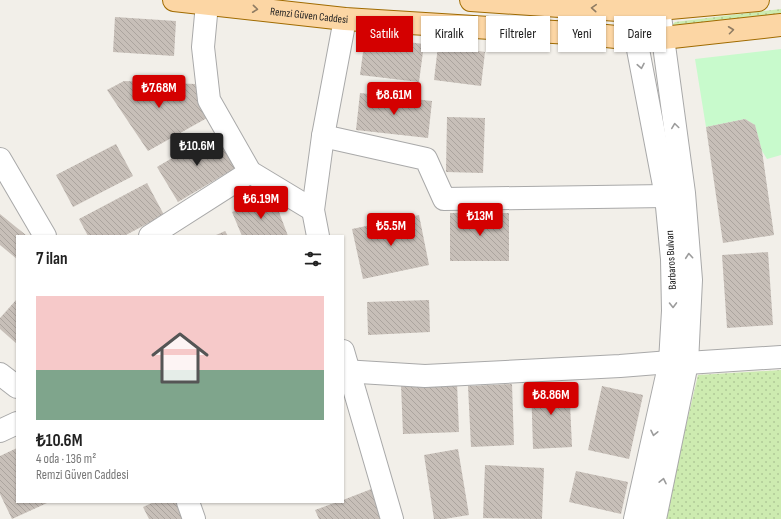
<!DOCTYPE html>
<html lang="tr">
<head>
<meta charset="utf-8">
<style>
	body { margin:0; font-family:"Sofia Sans Condensed",sans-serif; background:#f6f6f6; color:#222; height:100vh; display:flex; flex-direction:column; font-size:15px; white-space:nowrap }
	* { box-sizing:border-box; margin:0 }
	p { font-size:13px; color:#767676 }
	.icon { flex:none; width:22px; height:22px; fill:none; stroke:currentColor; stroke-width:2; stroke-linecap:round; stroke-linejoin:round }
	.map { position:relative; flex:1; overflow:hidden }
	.side { position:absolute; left:16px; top:235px; width:328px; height:268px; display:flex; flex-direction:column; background:#fff; border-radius:0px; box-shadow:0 1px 3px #0004 }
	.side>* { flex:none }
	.hud { position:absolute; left:356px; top:16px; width:365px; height:36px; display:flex; gap:8px }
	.price { position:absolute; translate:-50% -34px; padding:0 9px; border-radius:4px; background:#d40000; color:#fff; font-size:13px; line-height:26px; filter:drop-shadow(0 1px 2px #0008) }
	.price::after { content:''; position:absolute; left:50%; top:24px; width:12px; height:9px; margin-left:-6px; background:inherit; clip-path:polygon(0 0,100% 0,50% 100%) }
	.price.selected { background:#222; color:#fff }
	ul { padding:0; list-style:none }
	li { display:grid; align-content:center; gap:8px; height:212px; padding:0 20px }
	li+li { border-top:1px solid #e0e0e0 }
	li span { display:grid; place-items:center; height:124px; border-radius:0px; color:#555 }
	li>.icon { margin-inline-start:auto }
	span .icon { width:72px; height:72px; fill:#fffc; stroke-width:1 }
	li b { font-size:17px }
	h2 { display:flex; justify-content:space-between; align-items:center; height:48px; padding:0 20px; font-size:17px }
	.tag { padding:0 14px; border-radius:0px; background:#fff; box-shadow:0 1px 3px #0004; font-size:14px; line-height:36px }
	.tag.selected { background:#d40000; color:#fff }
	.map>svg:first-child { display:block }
	.grass { fill:url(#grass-dots) }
	.park { fill:#c8facc }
	.building { fill:url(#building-back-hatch) }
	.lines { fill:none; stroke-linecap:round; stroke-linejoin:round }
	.minor-casing { stroke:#a9a9a9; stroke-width:24 }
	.major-casing { stroke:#a06b00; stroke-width:24 }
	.minor { stroke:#fff; stroke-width:22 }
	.major { stroke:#fcd6a4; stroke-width:22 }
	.oneway { stroke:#8f7c63 }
	.oneway2 { stroke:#9c9c9c }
	.labels { text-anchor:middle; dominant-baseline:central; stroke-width:3.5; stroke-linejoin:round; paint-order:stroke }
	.street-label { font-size:11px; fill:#222; stroke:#fff }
</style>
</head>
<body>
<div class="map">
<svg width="781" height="519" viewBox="0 0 781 519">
	<defs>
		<pattern id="grass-dots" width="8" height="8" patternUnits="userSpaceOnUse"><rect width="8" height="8" fill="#cdebb0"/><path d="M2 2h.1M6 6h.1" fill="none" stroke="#b0c997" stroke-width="1.8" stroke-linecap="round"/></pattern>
		<pattern id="building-back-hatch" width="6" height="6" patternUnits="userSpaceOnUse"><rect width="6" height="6" fill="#c7bfb8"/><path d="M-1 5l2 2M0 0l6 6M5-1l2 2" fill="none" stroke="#aba49e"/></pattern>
	</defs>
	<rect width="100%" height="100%" fill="#f2efe9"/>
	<!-- grass -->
	<g class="grass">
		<polygon points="781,9 781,19 672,28 672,25 675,22"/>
		<polygon points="781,370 781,519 664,519 698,375"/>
	</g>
	<!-- park -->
	<polygon class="park" points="781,49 781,155 767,159 762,151 755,125 745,119 706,127 695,59"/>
	<!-- building -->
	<g class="building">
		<polygon points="115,17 176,21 174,56 113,52"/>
		<polygon points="365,37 424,44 419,82 360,75"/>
		<polygon points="438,46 485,52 481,86 434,80"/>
		<polygon points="124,81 195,84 207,118 148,151 107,90"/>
		<polygon points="360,93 432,101 428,138 356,130"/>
		<polygon points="447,117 485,118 483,173 446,172"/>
		<polygon points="745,119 755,125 762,151 774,235 723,243 706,127"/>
		<polygon points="216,132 237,167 178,202 157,167"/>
		<polygon points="116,144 133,176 73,207 56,175"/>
		<polygon points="147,183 164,215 124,236 88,236 79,219"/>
		<polygon points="273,196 288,236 242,236 232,212"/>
		<rect x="450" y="213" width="59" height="48"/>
		<polygon points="0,214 27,236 17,236 17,259 0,245"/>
		<polygon points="419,215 429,265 363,279 352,229"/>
		<polygon points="225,231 228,236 214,236"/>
		<polygon points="768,252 773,325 727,328 722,255"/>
		<polygon points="17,299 17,344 0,329 0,318"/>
		<polygon points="429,300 430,332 368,335 367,302"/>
		<polygon points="569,382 572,447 533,449 531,384"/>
		<polygon points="457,383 459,432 403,434 401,385"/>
		<polygon points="512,384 514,445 471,447 468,386"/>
		<polygon points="602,386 643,395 629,459 588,450"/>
		<polygon points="17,448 17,502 47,502 47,503 12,519 0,494 0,456"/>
		<polygon points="458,449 469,515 444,519 434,519 424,455"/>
		<polygon points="485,465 544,468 542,519 483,518"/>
		<polygon points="576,471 628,482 621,514 569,502"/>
		<polygon points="374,488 386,519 319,519 315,510 337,502 343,502 343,500"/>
		<polygon points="154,502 178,502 186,519 149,519 143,507"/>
	</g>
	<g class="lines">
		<!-- minor casing -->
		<g class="minor-casing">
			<g id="minor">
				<polyline points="653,0 659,9 663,38 684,193 691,280 687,363 655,519"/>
				<polyline points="207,4 203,47 209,100 250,172 313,210"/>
				<polyline points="323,136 426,159 444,199 666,196"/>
				<polyline points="0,159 45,236"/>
				<polyline points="150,236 250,172"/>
				<polyline points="318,236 313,210 323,136 345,19"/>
				<polyline points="343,351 392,519"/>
				<polyline points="687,363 781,357"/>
				<polyline points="343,371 425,376 620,366 670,362"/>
				<polyline points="0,374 17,387"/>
				<polyline points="0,431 17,423"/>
				<polyline points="188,502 194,519"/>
				<polyline points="635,519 670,362 673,311 672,259 666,196 636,39 633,11 635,0"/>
			</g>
		</g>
		<!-- major casing -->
		<g class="major-casing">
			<g id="major">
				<path id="s1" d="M 174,0 L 345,19 L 586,34 L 636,39 L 663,38 L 781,25"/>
				<polyline points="471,0 633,11 659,9 758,0"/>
			</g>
		</g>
		<!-- minor -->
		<use href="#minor" class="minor"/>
		<!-- major -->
		<use href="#major" class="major"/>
	</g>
	<!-- one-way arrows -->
	<defs><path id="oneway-chevron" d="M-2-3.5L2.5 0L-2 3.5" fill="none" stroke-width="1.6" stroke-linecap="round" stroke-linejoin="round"/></defs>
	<g class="oneway">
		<use href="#oneway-chevron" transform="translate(594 8) rotate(-176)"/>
		<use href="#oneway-chevron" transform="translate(255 9) rotate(6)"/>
		<use href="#oneway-chevron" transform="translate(731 30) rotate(-7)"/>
	</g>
	<g class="oneway2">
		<use href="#oneway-chevron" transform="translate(641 66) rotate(79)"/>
		<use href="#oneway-chevron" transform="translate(675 126) rotate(-98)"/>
		<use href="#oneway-chevron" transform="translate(689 256) rotate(-95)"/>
		<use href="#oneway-chevron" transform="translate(673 305) rotate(89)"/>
		<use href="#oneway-chevron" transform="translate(654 433) rotate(102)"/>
		<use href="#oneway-chevron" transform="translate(663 481) rotate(-78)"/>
	</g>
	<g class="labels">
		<!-- street labels -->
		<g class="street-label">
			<text stroke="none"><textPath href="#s1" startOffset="136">Remzi Güven Caddesi</textPath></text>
			<text transform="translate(671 260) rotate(-93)">Barbaros Bulvarı</text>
		</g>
	</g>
</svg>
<b class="price" style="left:159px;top:109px">₺7.68M</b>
<b class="price" style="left:394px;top:116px">₺8.61M</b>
<b class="price selected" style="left:197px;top:167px">₺10.6M</b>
<b class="price" style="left:261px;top:220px">₺6.19M</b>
<b class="price" style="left:480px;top:237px">₺13M</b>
<b class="price" style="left:391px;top:247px">₺5.5M</b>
<b class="price" style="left:551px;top:416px">₺8.86M</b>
<div class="hud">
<a class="tag selected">Satılık</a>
<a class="tag">Kiralık</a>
<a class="tag">Filtreler</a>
<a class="tag">Yeni</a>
<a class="tag">Daire</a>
</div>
<section class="side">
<h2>7 ilan<svg class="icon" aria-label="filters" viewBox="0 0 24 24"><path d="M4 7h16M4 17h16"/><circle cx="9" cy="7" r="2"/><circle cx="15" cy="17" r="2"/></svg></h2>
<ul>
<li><span style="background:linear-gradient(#f6c9c9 60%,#7fa58c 0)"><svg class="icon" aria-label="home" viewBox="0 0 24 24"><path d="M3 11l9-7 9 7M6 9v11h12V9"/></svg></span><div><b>₺10.6M</b><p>4 oda · 136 m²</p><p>Remzi Güven Caddesi</p></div></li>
</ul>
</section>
</div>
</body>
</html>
